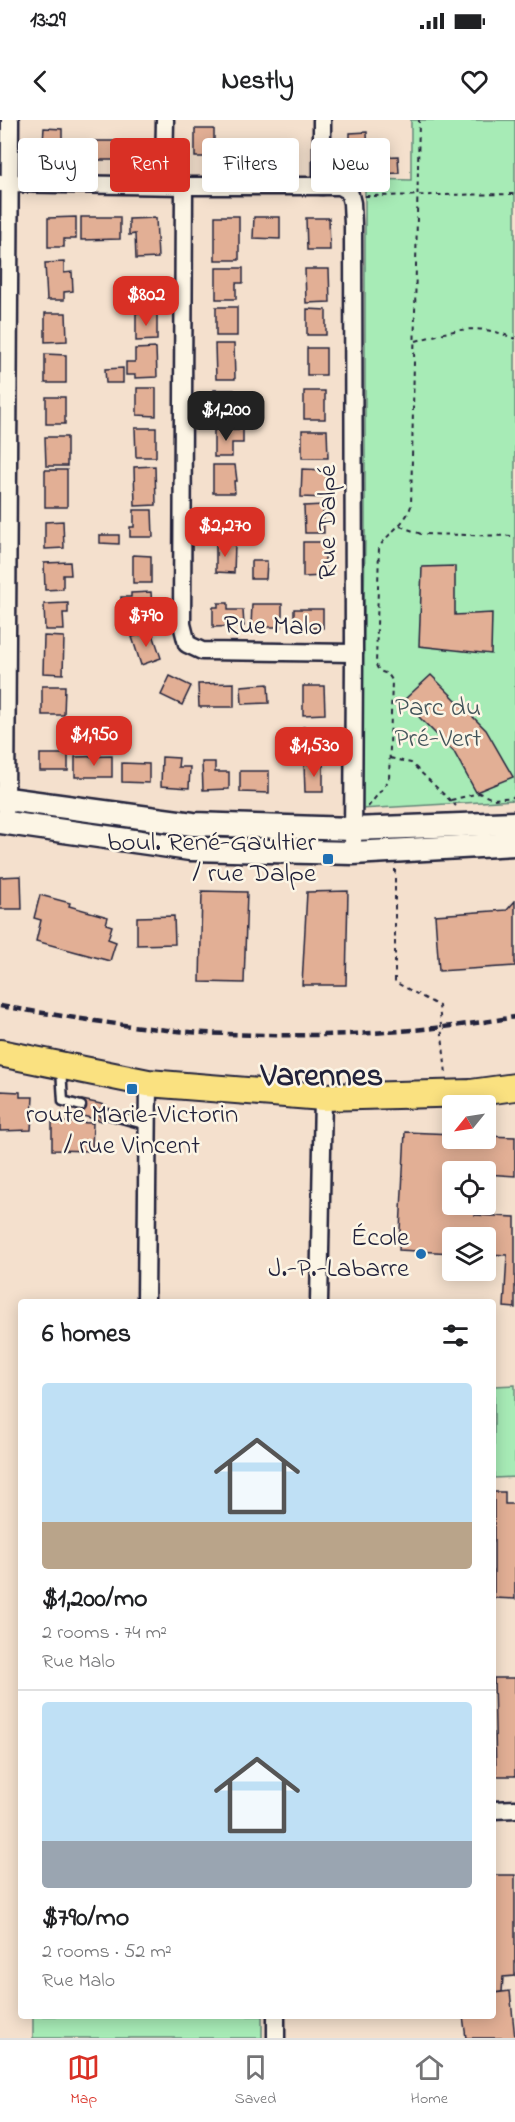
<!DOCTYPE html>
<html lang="en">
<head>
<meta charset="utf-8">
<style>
	body { margin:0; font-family:"Indie Flower",sans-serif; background:#f6f6f6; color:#202124; height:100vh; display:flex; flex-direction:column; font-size:22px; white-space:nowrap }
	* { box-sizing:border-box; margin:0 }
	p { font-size:20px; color:#757577 }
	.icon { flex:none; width:33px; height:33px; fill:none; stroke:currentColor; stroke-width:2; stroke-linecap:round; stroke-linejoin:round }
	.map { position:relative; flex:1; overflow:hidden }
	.panel { position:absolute; left:18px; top:1179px; width:478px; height:720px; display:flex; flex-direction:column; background:#fff; border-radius:6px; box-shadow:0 3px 15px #0003 }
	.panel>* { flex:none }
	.guide { position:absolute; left:18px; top:18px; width:480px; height:54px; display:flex; gap:12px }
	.needle { width:39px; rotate:240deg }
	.tools { position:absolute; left:442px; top:975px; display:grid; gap:12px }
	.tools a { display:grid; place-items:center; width:54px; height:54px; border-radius:6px; background:#fff; box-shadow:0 3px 15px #0003; font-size:30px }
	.price { position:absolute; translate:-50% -51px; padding:0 14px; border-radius:12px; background:#d93025; color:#fff; font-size:20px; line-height:39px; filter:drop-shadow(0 2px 3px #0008) }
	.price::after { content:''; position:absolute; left:50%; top:36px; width:18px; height:14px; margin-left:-9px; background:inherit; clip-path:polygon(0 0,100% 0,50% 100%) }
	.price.selected { background:#222; color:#fff }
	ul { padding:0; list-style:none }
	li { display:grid; align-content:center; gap:12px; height:318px; padding:0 24px }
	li+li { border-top:2px solid #e0e0e0 }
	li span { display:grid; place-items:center; height:186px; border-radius:6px; color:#555 }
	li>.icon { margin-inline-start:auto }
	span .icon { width:108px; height:108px; fill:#fffc; stroke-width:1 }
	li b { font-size:26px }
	h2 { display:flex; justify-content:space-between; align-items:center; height:72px; padding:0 24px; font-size:26px }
	.pill { padding:0 21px; border-radius:6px; background:#fff; box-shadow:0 3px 15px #0003; font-size:21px; line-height:54px }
	.pill.selected { background:#d93025; color:#fff }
	.status { display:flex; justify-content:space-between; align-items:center; height:42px; padding:0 30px; background:#fff; direction:ltr }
	.status svg { height:16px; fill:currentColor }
	header { display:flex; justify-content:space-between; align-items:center; height:78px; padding:0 24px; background:#fff; font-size:27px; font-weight:800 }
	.menu { display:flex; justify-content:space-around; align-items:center; height:84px; border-top:2px solid #e0e0e0; background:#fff; font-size:16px; color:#757577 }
	.menu a { display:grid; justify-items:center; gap:3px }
	.menu .selected { color:#d93025 }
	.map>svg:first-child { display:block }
	.green { fill:#a7ebb6; stroke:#648678; stroke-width:1.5 }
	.building { fill:#e2af95; stroke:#22223b; stroke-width:1.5 }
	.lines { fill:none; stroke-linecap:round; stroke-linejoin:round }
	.lane-casing { stroke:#22223b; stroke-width:13 }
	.street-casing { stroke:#22223b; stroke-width:21 }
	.secondary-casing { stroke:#22223b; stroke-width:27 }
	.primary-casing { stroke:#22223b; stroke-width:30 }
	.path { stroke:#22223b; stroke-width:2; stroke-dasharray:4.5 4.5; stroke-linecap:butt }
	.lane { stroke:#fcf5e5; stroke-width:8 }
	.street { stroke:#fcf5e5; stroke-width:16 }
	.secondary { stroke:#fcf5e5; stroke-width:22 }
	.primary { stroke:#fae180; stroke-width:26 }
	.rail { stroke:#22223b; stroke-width:4.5; stroke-dasharray:9 4.5; stroke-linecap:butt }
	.poi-dot { fill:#1f6fb2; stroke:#fcf5e5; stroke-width:2 }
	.labels { text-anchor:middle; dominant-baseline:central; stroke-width:5; stroke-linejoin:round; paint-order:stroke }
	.street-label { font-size:27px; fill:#22223b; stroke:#fcf5e5 }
	.park-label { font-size:27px; fill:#43545a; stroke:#fcf5e5 }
	.poi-label { font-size:27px; fill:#22223b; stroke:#fcf5e5; text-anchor:end }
	.district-label { font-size:33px; font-weight:bold; fill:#22223b; stroke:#fcf5e5 }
</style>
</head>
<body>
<div class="status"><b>13:29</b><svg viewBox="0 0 49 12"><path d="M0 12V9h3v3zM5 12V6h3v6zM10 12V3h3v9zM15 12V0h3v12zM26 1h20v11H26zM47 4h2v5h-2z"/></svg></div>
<header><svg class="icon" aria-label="back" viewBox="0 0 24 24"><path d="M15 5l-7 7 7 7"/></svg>Nestly<svg class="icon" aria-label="heart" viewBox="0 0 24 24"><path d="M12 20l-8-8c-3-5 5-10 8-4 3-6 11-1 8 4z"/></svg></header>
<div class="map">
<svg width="515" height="1918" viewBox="0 0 515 1918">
	<rect width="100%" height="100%" fill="#f4e0cd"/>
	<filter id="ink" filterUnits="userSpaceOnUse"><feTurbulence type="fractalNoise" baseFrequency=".0167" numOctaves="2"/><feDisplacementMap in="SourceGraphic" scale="12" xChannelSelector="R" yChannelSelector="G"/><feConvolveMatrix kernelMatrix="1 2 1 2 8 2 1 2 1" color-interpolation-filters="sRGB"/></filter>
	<g filter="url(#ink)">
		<!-- green -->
		<g class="green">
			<polygon points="411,0 515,0 515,680 361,689 365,416 365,59 411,60"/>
			<polygon points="515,1265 515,1357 494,1358 494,1266"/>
			<rect x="33" y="1896" width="229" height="22"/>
		</g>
		<!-- building -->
		<g class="building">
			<polygon points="44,8 62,9 62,36 43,35 41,22 43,22"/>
			<polygon points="195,9 214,9 214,21 221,21 221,37 195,37"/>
			<polygon points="367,12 368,39 350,40 350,13"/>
			<rect x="94" y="21" width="39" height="19"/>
			<polygon points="398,36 399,53 378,54 378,37"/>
			<rect x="215" y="96" width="24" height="44"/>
			<polygon points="76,97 76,119 64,119 64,127 48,127 48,98"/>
			<polygon points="81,97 120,97 120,119 81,120"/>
			<polygon points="254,97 280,97 280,119 253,118"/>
			<polygon points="156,98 158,138 136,139 135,114 129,115 129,99"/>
			<polygon points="306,98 329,98 330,130 307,130"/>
			<polygon points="64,142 64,153 72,152 73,171 64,172 64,180 47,180 45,143"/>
			<polygon points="216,148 243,148 243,163 236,163 236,179 216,179"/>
			<polygon points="305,149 329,149 330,182 306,183"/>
			<rect x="216" y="187" width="21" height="29"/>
			<polygon points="307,189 326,190 326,215 307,215"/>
			<polygon points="157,192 157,220 136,221 136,193"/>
			<polygon points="45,193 66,193 67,221 45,222"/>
			<polygon points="215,224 234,224 235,259 216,259"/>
			<polygon points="156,228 157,257 135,258 135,255 126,255 126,242 135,242 135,229"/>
			<rect x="307" y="228" width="19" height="27"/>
			<polygon points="45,234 66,235 66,263 45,263"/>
			<polygon points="123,248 123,263 106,263 105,249"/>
			<polygon points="137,268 156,268 156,296 137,295"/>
			<polygon points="214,270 234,270 234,298 215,298"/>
			<rect x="304" y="271" width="21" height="28"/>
			<rect x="46" y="277" width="19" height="27"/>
			<polygon points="135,308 156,308 156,337 136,337"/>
			<polygon points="243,309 243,323 232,323 232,337 214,337 214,310"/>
			<polygon points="302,310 327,310 328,338 302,338"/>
			<polygon points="45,317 67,317 67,346 46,346"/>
			<polygon points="213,345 235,345 237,361 234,361 235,373 213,373"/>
			<polygon points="155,346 156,385 135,386 134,347"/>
			<polygon points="302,349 327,350 327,378 301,377"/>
			<rect x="45" y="350" width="22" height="37"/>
			<polygon points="323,385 324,413 305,413 304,386"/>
			<polygon points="134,390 152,390 153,417 130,417 130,407 134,407"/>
			<polygon points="215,390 242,390 243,402 235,403 235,417 216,417"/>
			<polygon points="63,401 64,428 45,429 45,402"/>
			<polygon points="100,415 119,415 119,424 100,423"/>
			<polygon points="303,422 325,422 325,456 303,457"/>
			<polygon points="216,424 235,424 234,453 216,452"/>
			<polygon points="133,435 151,436 151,463 133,463"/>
			<polygon points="251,441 267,441 266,459 251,459"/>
			<polygon points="70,442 71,455 63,455 63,469 45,470 44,443"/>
			<polygon points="455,446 455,495 492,493 491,534 419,526 422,447"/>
			<polygon points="151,472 153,503 132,505 131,487 121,488 121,477 131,477 131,473"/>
			<polygon points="68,483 68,493 63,493 64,510 45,510 44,484"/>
			<polygon points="218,483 228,483 228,490 243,490 244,506 213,507 213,487 218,487"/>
			<polygon points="252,484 282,484 282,507 251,507"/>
			<rect x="294" y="489" width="29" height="19"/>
			<polygon points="152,511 161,538 141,545 132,517"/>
			<polygon points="44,516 64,517 63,554 43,553"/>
			<polygon points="431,555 486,610 513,657 476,672 454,632 403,581"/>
			<polygon points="170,556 191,566 182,585 161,575"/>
			<polygon points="234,563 234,587 199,587 198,564"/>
			<polygon points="268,564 269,583 242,584 241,566"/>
			<polygon points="42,566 65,566 64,595 42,595"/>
			<polygon points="303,566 324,566 325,594 303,595"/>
			<polygon points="303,607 325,608 324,636 302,636"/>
			<rect x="40" y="634" width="28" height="17"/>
			<polygon points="112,636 112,657 75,657 75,637"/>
			<polygon points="162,637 179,638 178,647 190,647 189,668 161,666"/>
			<polygon points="202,642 215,642 215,652 229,652 229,669 203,670"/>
			<polygon points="122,643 149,644 149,663 122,662"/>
			<polygon points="323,643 323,672 305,672 304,644"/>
			<polygon points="240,651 269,651 269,673 240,672"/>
			<polygon points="21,756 22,789 0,789 0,757"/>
			<polygon points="202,771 247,772 244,863 200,862"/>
			<polygon points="348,771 346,865 302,865 307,772"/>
			<polygon points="40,775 70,783 69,786 108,797 106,804 112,806 108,819 116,822 110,841 36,821 41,800 34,798"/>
			<polygon points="515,781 515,846 439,851 435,795 507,790"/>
			<polygon points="174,796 175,824 137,825 137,797"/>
			<polygon points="0,971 20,972 20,977 33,977 31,1010 0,1011"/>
			<polygon points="82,980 106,985 102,1001 79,995"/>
			<polygon points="52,1002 93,1003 92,1031 52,1030"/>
			<polygon points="405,1012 453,1014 453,1018 486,1018 486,1016 515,1017 515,1056 486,1054 486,1052 453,1052 453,1084 476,1084 475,1095 515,1097 515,1188 504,1187 507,1135 486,1134 486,1118 453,1118 453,1133 399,1130"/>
			<polygon points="494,1372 505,1372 505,1384 515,1384 515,1479 494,1478"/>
			<polygon points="494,1558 515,1558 515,1656 496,1656"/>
			<polygon points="494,1755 515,1755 515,1856 503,1857 502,1872 494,1873"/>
			<polygon points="510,1871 515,1918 466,1918 463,1896 494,1896 494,1873"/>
		</g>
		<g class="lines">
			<!-- lane casing -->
			<g class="lane-casing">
				<g id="lane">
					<polyline points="61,949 63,981 81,986"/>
					<polyline points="104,993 147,1005"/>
				</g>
			</g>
			<!-- street casing -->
			<g class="street-casing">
				<g id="street">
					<polyline points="165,0 164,51 184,66 182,504 187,524 202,531 354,533"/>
					<polyline points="0,63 184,66 340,66 349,71 352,83 353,104 354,533 353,733"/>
					<polyline points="322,66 322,0"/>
					<polyline points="6,689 10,0"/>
					<polyline points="146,1182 148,963"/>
					<polyline points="319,1182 323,977"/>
					<polyline points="494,1690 515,1689"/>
					<polyline points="276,1896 276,1918"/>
				</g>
			</g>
			<!-- secondary casing -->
			<g class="secondary-casing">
				<g id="secondary">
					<polyline points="0,678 193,704 353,709 515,703"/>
					<polyline points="0,702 190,729 353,733 515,724"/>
				</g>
			</g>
			<!-- primary casing -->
			<g class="primary-casing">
				<polyline id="primary" points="0,933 148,963 323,977 471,973 515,967"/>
			</g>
			<!-- path -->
			<g class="path">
				<polyline points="365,76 515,74"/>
				<path d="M 416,221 C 453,210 478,202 515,219"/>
				<polyline points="400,406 421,414 515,416"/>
				<polyline points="390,638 411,643 456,686"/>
				<polyline points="451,680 479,673 493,679 515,677"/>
				<path d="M 368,687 L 389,660 L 392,560 L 388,554 L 379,551 L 376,545 L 379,428 C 388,412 405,405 411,386 L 419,0"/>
				<polyline points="395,749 395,862 439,886 446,954"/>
			</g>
			<!-- lane -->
			<use href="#lane" class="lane"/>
			<!-- street -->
			<use href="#street" class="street"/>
			<!-- secondary -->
			<use href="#secondary" class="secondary"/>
			<!-- primary -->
			<use href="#primary" class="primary"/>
			<!-- rail -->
			<path class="rail" d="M 0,886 C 63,896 126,907 189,912 C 297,919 409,915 515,897"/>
		</g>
	</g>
	<!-- markers -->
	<g class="poi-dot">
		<rect x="322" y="733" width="12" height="12" rx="3"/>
		<rect x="126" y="963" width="12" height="12" rx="3"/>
		<circle cx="421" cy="1134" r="6"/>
	</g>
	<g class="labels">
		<!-- street labels -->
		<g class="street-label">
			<text transform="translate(328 402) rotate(-90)">Rue Dalpé</text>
			<text transform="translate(273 507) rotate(1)">Rue Malo</text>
		</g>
		<!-- park labels -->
		<g class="park-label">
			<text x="438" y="588">Parc du<tspan x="438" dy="31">Pré-Vert</tspan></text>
		</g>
		<!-- poi labels -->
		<g class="poi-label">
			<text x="316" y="723">boul. René-Gaultier<tspan x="316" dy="31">/ rue Dalpe</tspan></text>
			<text x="132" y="995" text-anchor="middle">route Marie-Victorin<tspan x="132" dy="31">/ rue Vincent</tspan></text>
			<text x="409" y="1118">École<tspan x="409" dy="31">J.-P.-Labarre</tspan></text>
		</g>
		<!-- district labels -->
		<g class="district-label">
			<text x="322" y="957">Varennes</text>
		</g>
	</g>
</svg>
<div class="tools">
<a><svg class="needle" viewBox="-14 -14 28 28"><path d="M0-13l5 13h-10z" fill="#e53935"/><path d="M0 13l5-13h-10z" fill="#757577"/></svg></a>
<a><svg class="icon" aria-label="locate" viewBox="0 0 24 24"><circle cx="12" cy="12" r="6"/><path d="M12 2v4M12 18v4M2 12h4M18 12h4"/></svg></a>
<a><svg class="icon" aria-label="layers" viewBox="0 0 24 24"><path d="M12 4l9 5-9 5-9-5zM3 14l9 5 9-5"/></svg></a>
</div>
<b class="price" style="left:146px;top:207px">$802</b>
<b class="price selected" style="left:226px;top:322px">$1,200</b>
<b class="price" style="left:225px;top:438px">$2,270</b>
<b class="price" style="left:146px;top:528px">$790</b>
<b class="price" style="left:94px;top:647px">$1,950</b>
<b class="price" style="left:314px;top:658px">$1,530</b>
<div class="guide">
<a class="pill">Buy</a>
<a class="pill selected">Rent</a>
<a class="pill">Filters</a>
<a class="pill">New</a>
</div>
<section class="panel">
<h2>6 homes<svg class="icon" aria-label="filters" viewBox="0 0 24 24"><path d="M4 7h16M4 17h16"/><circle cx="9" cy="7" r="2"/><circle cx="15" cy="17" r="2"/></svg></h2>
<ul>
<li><span style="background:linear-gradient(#bfe0f5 75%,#b9a48a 0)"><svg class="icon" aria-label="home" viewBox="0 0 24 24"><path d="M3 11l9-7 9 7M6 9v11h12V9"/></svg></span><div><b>$1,200/mo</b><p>2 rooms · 74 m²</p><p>Rue Malo</p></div></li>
<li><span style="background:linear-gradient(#bfe0f5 75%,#9aa5b1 0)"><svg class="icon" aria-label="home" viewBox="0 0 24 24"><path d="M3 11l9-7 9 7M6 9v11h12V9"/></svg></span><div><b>$790/mo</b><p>2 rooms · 52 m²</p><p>Rue Malo</p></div></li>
</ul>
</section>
</div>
<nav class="menu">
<a class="selected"><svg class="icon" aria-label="map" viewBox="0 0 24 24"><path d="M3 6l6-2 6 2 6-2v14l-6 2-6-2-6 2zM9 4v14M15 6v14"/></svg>Map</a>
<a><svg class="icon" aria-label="saved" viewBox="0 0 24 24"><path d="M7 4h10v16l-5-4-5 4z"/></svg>Saved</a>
<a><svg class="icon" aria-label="home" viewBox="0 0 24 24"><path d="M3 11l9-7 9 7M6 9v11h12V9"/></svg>Home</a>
</nav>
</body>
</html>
